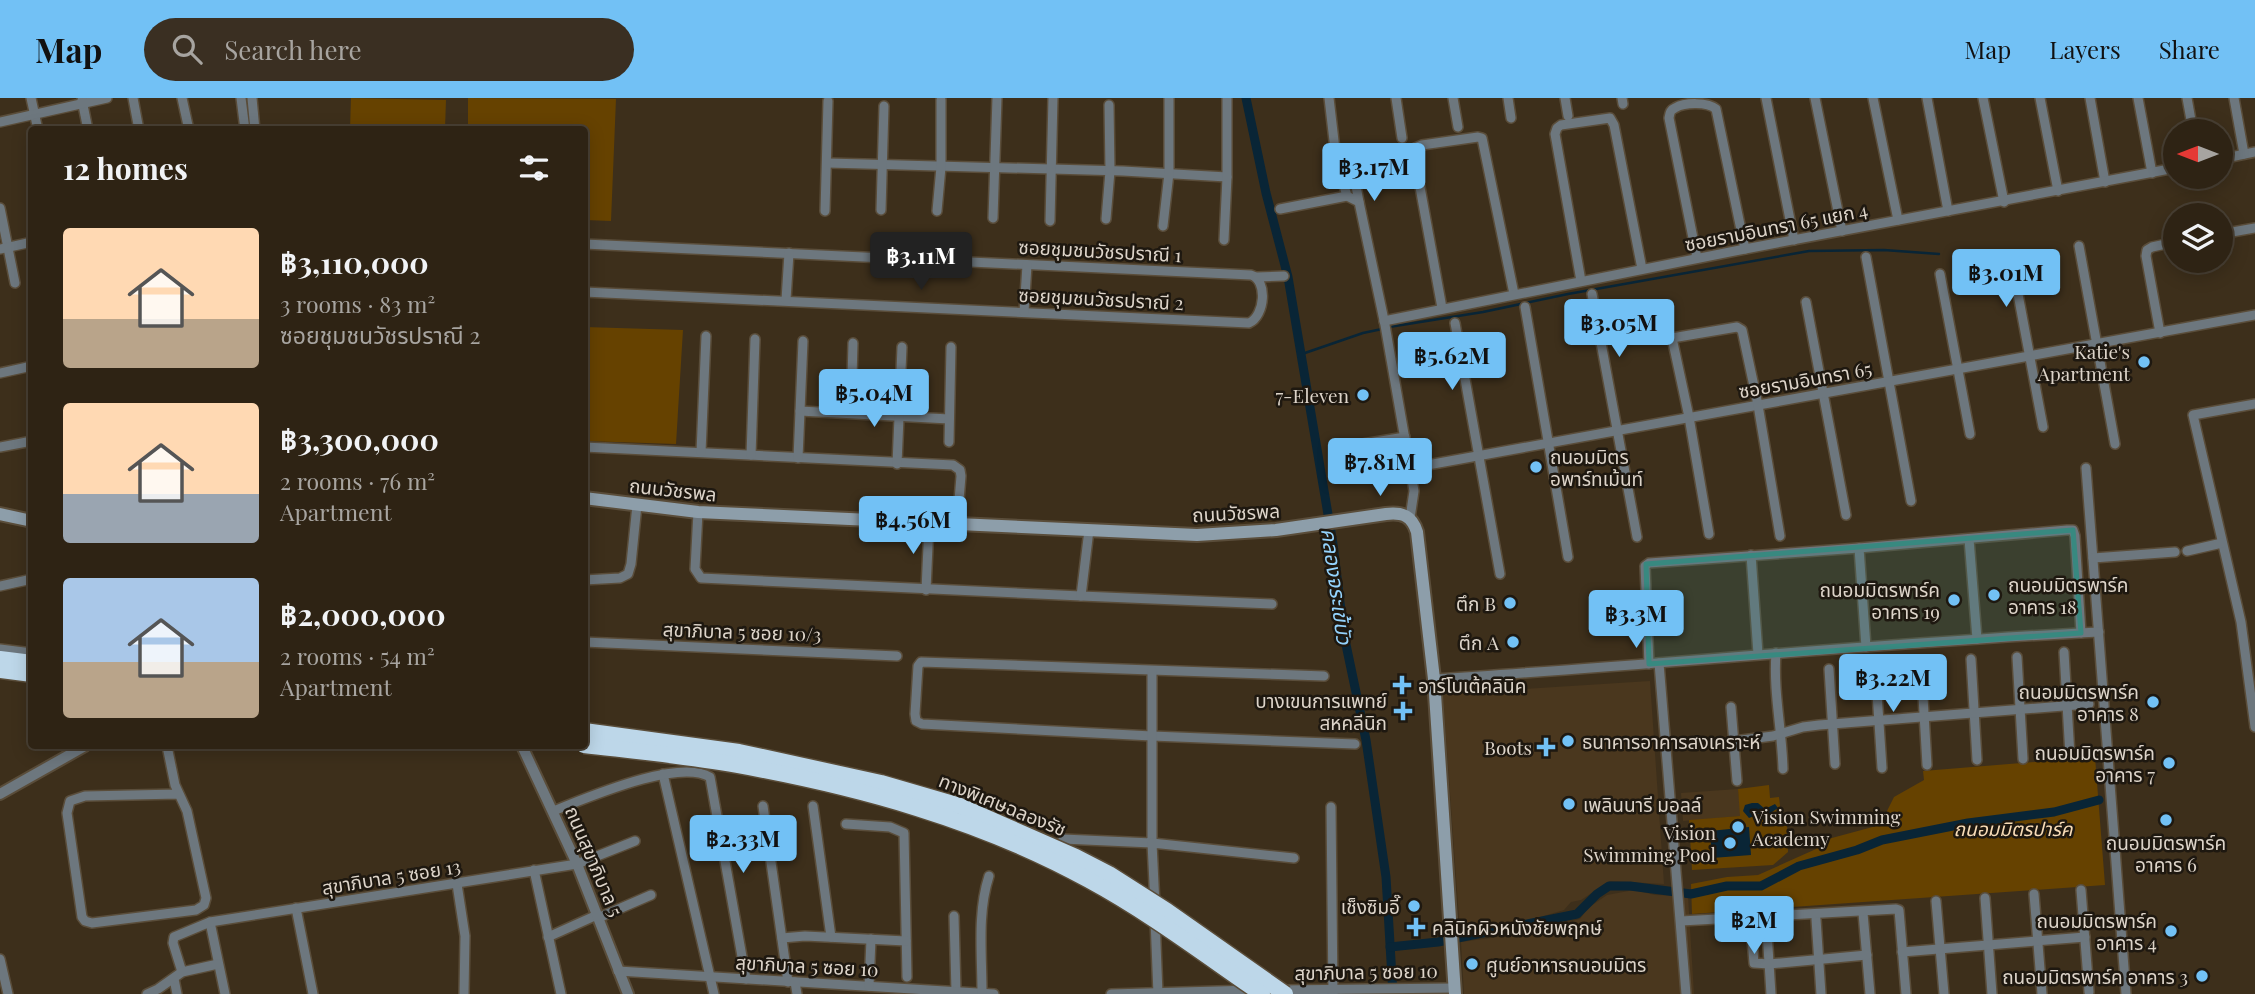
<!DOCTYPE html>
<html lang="en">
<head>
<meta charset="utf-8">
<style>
	body { margin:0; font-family:"Playfair Display","Noto Sans Thai",serif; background:#3a2f22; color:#f1f3f6; height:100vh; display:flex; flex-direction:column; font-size:26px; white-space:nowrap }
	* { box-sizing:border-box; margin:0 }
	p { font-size:23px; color:#a7a4a0 }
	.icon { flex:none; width:38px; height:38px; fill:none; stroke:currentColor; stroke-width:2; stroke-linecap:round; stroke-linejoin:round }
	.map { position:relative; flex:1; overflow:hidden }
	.side { position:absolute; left:28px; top:28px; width:560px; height:623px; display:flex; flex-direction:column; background:#2e2314; border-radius:7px; box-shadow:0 4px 18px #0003,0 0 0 2px #494034 }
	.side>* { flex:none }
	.needle { width:46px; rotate:270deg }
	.controls { position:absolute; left:2163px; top:21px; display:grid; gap:14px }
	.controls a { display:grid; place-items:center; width:70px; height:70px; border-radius:50%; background:#2e2314; box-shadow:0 4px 18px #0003,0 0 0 2px #494034; font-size:35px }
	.price { position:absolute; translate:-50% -60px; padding:0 16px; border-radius:7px; background:#72c1f5; color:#111; font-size:23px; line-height:46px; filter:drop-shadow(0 2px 4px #0008) }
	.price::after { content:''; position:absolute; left:50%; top:42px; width:21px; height:16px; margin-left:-10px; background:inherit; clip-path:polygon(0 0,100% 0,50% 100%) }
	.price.active { background:#222; color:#fff }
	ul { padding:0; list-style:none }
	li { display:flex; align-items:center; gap:21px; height:175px; padding:0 35px }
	li span { display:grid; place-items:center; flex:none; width:196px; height:140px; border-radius:7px; color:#555 }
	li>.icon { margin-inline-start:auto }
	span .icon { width:84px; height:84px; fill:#fffc; stroke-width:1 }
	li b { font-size:30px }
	h2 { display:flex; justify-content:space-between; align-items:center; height:84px; padding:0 35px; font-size:30px }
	header { display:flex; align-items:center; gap:42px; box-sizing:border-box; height:98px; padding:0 35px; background:#72c1f5; color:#111 }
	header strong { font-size:33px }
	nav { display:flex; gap:38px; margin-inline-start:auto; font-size:24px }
	.search { width:490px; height:63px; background:#3a2f22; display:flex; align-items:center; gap:18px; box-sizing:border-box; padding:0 24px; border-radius:38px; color:#a7a4a0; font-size:26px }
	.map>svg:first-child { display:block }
	.built { fill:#4a371e }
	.green { fill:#664200 }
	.water { fill:#092536 }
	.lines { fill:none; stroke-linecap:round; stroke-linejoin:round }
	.stream { stroke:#092536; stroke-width:2.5 }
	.canal { stroke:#092536; stroke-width:9 }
	.minor-casing { stroke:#5a4d3a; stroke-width:12 }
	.tertiary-casing { stroke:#5a4d3a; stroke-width:14 }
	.secondary-casing { stroke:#5a4d3a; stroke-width:16 }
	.motorway-casing { stroke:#5a4d3a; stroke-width:19 }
	.minor { stroke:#6d777e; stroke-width:9 }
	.tertiary { stroke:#6d777e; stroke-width:10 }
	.secondary { stroke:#8d9eaa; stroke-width:12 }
	.motorway { stroke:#bdd7e9; stroke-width:16 }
	.motorway-bridge-casing { stroke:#5a4d3a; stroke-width:19; stroke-linecap:butt }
	.motorway-bridge { stroke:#bdd7e9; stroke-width:16 }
	.marked { fill:#388980; fill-opacity:0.2; stroke:#388980; stroke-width:5; stroke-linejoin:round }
	.poi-dot { fill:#72c1f5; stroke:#1e1810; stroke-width:2.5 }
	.labels { text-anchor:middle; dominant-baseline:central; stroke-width:5; stroke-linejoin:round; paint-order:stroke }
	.street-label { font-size:19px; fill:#ddd4c9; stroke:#1e1810 }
	.poi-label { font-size:19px; fill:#ddd4c9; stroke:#1e1810; text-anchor:end }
	.park-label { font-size:19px; font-style:italic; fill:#f8dcb7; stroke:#1e1810 }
	.water-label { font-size:21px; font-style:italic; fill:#94d3fd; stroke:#1e1810 }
</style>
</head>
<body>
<header>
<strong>Map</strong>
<div class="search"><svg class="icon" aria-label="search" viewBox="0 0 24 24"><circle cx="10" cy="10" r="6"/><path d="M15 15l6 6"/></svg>Search here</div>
<nav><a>Map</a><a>Layers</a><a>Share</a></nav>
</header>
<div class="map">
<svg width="2255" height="896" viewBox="0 0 2255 896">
	<rect width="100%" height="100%" fill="#3d2f1b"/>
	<!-- built -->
	<g class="built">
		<polygon points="1650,583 1664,786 1610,783 1581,802 1571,804 1564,812 1530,822 1460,835 1443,596"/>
		<polygon points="1738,691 1741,718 1683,723 1681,695"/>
		<polygon points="1634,792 1655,797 1688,798 1694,896 1464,896 1461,844 1521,836 1580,821 1588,810 1607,797"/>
	</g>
	<!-- green -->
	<g class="green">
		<polygon points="351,0 446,2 445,31 350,31"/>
		<polygon points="468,0 616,1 611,123 585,122 584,32 468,31"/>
		<polygon points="585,229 683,232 676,346 585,343"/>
		<polygon points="2095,659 2105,787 1692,816 1691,786 1727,779 1758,777 1816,751 1817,744 1880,727 1894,699 1924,682 1923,673"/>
		<polygon points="1769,687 1770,700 1779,699 1782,725 1787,725 1788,754 1773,767 1692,772 1689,722 1740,718 1738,691"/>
	</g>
	<!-- water -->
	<g class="water">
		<polygon points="1752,705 1758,705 1765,711 1775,706 1778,710 1772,714 1772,719 1768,724 1764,723 1759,716 1749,720 1743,713 1745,707"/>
		<polygon points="1749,729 1751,757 1712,760 1710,733"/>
	</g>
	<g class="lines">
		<!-- stream -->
		<g class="stream">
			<polyline points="1389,229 1483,214 1568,196 1809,153 1884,152 1939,156"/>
			<polyline points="1302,256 1363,235 1382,231"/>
		</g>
		<!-- canal -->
		<g class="canal">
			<polyline points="1246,0 1266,95 1288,179 1333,446 1344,537 1366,642 1386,779 1393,896"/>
			<polyline points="1390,849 1438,844 1577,816 1597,796 1609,788 1630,788 1691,796 1727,788 1761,788 1799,768 1857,752 1882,742 1968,725 2054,714 2099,702"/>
		</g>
		<!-- minor casing -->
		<g class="minor-casing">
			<g id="minor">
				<polyline points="31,0 38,32"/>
				<polyline points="133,0 139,32"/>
				<polyline points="182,0 189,32"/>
				<polyline points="241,0 245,32"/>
				<polyline points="252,0 255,32"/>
				<polyline points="1329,0 1336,60 1347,98 1359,104 1385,227 1414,393 1410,420"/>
				<polyline points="1396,0 1402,40"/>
				<polyline points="1453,0 1458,29"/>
				<polyline points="1508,0 1511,20"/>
				<polyline points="1565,0 1568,18"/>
				<polyline points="1622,0 1623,6"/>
				<polyline points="1766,0 1794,142"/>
				<polyline points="1815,0 1842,133"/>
				<polyline points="1873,0 1898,122"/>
				<polyline points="1927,0 1948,113"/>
				<polyline points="1983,0 2004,104"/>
				<polyline points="2040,0 2058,93"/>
				<polyline points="2090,0 2105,84"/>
				<polyline points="2138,0 2152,75"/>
				<polyline points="2187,0 2193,33"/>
				<polyline points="2234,0 2244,56"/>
				<polyline points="82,2 88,32"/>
				<polyline points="0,24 107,0"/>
				<polyline points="1351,61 1359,104"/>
				<polyline points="2221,61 2255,54"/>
				<polyline points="828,65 1123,73 1227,79"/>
				<polyline points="0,110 15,185"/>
				<polyline points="1280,111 1347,98"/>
				<polyline points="881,112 884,8"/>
				<polyline points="825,113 828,3"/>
				<polyline points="937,113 941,69 941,2"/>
				<polyline points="993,120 997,0"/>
				<polyline points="1106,121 1110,73 1109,7"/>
				<polyline points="1050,123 1053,0"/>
				<polyline points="1163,128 1169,75 1169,0"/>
				<polyline points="2221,136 2255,130"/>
				<polyline points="1224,142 1227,79 1227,0"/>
				<path d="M 584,146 L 1251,177 C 1268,182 1265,218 1249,225 L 584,194"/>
				<polyline points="2079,148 2115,346"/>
				<polyline points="0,151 32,144"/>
				<polyline points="1866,159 1911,403"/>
				<polyline points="2011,159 2043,329"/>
				<path d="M 1697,160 L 1669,20 C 1670,15 1670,12 1675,10 C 1685,4 1708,4 1716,11 L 1745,151"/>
				<polyline points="1940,176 1970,336"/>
				<polyline points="1257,179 1284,178"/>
				<polyline points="1581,183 1555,36 1557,30 1561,27 1610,20 1614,27 1642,171"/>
				<polyline points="1592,196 1637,439"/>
				<polyline points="786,202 789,155"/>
				<polyline points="1806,204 1846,417"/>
				<polyline points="1525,209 1568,459"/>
				<polyline points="1442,210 1414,56 1415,50 1422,47 1478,39 1482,40 1514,196"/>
				<polyline points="1024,214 1027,167"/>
				<polyline points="1384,223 1745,151 2175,70"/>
				<polyline points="1455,225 1500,476"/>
				<polyline points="2160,235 2146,158 2147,152 2152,149 2175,144"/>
				<polyline points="0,275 32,268"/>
				<polyline points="2255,306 2193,317 2241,524 2255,629"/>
				<polyline points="800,313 949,321"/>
				<polyline points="851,315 853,245"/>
				<polyline points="949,344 951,249"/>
				<polyline points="0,349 32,343"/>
				<polyline points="584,349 953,367 960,372 961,378 957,427"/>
				<polyline points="1345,349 1405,339"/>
				<polyline points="701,354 706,238"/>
				<polyline points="751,357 755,241"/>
				<polyline points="798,360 803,243"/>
				<polyline points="897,366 902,249"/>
				<polyline points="1411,370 2255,217"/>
				<polyline points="2086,370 2126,896"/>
				<polyline points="698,414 695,471 701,480 1081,498"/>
				<polyline points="1089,432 1081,498 1272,506"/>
				<polyline points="1709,436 1689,319 1672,240 1737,229 1742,232 1758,307 1780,438"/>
				<polyline points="1969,441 1977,541"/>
				<polyline points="1859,450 1866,549"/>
				<polyline points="2187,453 2222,445"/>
				<polyline points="1751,457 1758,556"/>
				<polyline points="2093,460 2175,454"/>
				<polyline points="584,482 620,480 628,476 631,466 637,407"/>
				<polyline points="0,488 32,481"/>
				<polyline points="926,492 929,426"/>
				<polyline points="584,544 897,558"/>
				<polyline points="0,551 32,555"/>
				<polyline points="2064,554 2070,658"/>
				<path d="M 1776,555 C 1773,593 1782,632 1783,671"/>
				<polyline points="2017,559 2023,661"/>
				<polyline points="1971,561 1977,662"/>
				<polyline points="1921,564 1927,667"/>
				<polyline points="1659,565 1686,896"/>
				<polyline points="1875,565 1882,670"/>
				<polyline points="1649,566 1645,468 1649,465 1859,450 2067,432 2073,432 2075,438 2081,535"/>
				<polyline points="1829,571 1835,666"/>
				<polyline points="1324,578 921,564 918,568 915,616 916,623 922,626 1152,638 1355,646"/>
				<path d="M 1434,581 C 1656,567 1877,545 2099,534"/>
				<polyline points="1731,609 1737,683"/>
				<polyline points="1734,643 1773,638 1803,629 1819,627 2089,606"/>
				<polyline points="167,648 175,687 187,713 206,800 204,807 196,812 92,825 85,823 82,819 67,715 70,703 85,698 179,696"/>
				<polyline points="663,676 714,896"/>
				<polyline points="763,708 788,884"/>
				<polyline points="813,708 831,839"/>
				<polyline points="1331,709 1333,896"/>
				<path d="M 553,713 C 587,700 678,660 710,679 L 746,881"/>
				<polyline points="846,726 890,729 904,735 907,879"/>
				<polyline points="1063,741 1152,745 1152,573"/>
				<polyline points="534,772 561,896"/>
				<polyline points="457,786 465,838 464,896"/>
				<polyline points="2081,792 2089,894"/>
				<polyline points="2034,796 2042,896"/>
				<polyline points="1985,800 1992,896"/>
				<polyline points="1936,803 1944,896"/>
				<polyline points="1155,807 1152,745 1294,760"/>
				<polyline points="296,810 313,896"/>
				<polyline points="1863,815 1870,896"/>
				<polyline points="954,818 956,894"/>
				<polyline points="1766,818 1771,896"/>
				<polyline points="1750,819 1754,865 1769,866 1867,857"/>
				<polyline points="598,820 651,797"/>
				<polyline points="1155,821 1158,896"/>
				<polyline points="1816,821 1821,896"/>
				<polyline points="1681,823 1896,811 1899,812 1906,896"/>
				<polyline points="210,824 225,896"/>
				<polyline points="548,839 597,817"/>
				<polyline points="782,840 805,838 906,843"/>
				<polyline points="1902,854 2085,839"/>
				<polyline points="0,861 8,896"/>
				<polyline points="618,873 994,896"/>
				<polyline points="182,874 173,845 174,839 210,824 577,766 635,743"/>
				<polyline points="174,881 177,896"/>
				<polyline points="795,884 797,896"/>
				<polyline points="869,888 871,841"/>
				<polyline points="1281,892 1454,890"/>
				<path d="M 982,895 C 982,856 977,815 989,778"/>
				<polyline points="147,896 158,891 182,874 218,866"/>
				<polyline points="1111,896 1253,892"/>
			</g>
		</g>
		<!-- tertiary casing -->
		<g class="tertiary-casing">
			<g id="tertiary">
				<polyline points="522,648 577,766 628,896"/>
				<polyline points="0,696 85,648"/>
			</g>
		</g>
		<!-- secondary casing -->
		<g class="secondary-casing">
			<g id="secondary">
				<path d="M 584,400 L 698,414 L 1197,437 L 1276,432 L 1386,416 C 1403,414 1412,418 1417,434 L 1434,581 L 1455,896"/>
				<polyline points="0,416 32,423"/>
			</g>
		</g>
		<!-- motorway casing -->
		<g class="motorway-casing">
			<g id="motorway">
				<polyline points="0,561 32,565"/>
				<polyline points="0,572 32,576"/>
			</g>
		</g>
		<!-- minor -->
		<use href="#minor" class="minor"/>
		<!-- tertiary -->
		<use href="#tertiary" class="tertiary"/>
		<!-- secondary -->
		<use href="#secondary" class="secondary"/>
		<!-- motorway -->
		<use href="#motorway" class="motorway"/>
		<!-- motorway-bridge casing -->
		<g class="motorway-bridge-casing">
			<g id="motorway-bridge">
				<polyline points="584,633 739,654 881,685 960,708 1076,759 1109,776 1167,813 1285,896"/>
				<path d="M 584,647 C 635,653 687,658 737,667 C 859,689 980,722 1089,782 C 1150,815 1205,857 1262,896"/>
			</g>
		</g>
		<!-- motorway-bridge -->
		<use href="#motorway-bridge" class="motorway-bridge"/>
	</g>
	<!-- marked area -->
	<path class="marked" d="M 2073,432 L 2081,535 L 1649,566 L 1646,466 Z"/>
	<!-- markers -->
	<g class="poi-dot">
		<circle cx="2144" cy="264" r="7"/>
		<circle cx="1363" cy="297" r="7"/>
		<circle cx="1536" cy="369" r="7"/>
		<circle cx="1994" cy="497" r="7"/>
		<circle cx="1954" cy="502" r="7"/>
		<circle cx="1510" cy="505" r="7"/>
		<circle cx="1513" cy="544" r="7"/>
		<path d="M1398.5 576.5h7v7h7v7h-7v7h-7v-7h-7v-7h7z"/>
		<circle cx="2153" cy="604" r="7"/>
		<path d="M1399.5 602.5h7v7h7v7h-7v7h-7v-7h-7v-7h7z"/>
		<circle cx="1568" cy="643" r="7"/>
		<path d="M1542.5 638.5h7v7h7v7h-7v7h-7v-7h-7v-7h7z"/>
		<circle cx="2169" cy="665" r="7"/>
		<circle cx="1569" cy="706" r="7"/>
		<circle cx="2166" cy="722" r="7"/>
		<circle cx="1738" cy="729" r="7"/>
		<circle cx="1730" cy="745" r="7"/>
		<circle cx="1414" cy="808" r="7"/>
		<path d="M1412.5 818.5h7v7h7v7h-7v7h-7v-7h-7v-7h7z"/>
		<circle cx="2171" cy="833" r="7"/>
		<circle cx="1472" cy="866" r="7"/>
		<circle cx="2202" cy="878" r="7"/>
	</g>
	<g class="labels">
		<!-- street labels -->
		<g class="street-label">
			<text transform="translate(1776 128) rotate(-11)">ซอยรามอินทรา 65 แยก 4</text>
			<text transform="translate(1100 152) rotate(3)">ซอยชุมชนวัชรปราณี 1</text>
			<text transform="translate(1101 200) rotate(3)">ซอยชุมชนวัชรปราณี 2</text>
			<text transform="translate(1805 281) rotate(-10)">ซอยรามอินทรา 65</text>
			<text transform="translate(673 391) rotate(6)">ถนนวัชรพล</text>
			<text transform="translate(1236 414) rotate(-3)">ถนนวัชรพล</text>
			<text transform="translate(742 533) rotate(2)">สุขาภิบาล 5 ซอย 10/3</text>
			<text transform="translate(1003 706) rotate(22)">ทางพิเศษฉลองรัช</text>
			<text transform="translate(595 763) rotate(67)">ถนนสุขาภิบาล 5</text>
			<text transform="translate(391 778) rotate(-9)">สุขาภิบาล 5 ซอย 13</text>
			<text transform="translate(807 867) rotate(3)">สุขาภิบาล 5 ซอย 10</text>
			<text transform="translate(1366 873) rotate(-1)">สุขาภิบาล 5 ซอย 10</text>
		</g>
		<!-- poi labels -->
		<g class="poi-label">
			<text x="2130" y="253">Katie's<tspan x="2130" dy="22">Apartment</tspan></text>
			<text x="1349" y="297">7-Eleven</text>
			<text x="1550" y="358" text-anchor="start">ถนอมมิตร<tspan x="1550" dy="22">อพาร์ทเม้นท์</tspan></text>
			<text x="2008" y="486" text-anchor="start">ถนอมมิตรพาร์ค<tspan x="2008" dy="22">อาคาร 18</tspan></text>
			<text x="1940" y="491">ถนอมมิตรพาร์ค<tspan x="1940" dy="22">อาคาร 19</tspan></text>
			<text x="1496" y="505">ตึก B</text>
			<text x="1499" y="544">ตึก A</text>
			<text x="1418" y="587" text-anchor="start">อาร์โบเต้คลินิค</text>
			<text x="2139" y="593">ถนอมมิตรพาร์ค<tspan x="2139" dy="22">อาคาร 8</tspan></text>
			<text x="1387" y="602">บางเขนการแพทย์<tspan x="1387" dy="22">สหคลีนิก</tspan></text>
			<text x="1582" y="643" text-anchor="start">ธนาคารอาคารสงเคราะห์</text>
			<text x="1532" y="649">Boots</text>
			<text x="2155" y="654">ถนอมมิตรพาร์ค<tspan x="2155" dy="22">อาคาร 7</tspan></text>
			<text x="1583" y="706" text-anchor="start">เพลินนารี มอลล์</text>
			<text x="1752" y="718" text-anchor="start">Vision Swimming<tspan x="1752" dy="22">Academy</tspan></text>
			<text x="1716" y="734">Vision<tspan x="1716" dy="22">Swimming Pool</tspan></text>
			<text x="2166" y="744" text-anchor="middle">ถนอมมิตรพาร์ค<tspan x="2166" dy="22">อาคาร 6</tspan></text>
			<text x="1400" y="808">เช็งซิมอี๊</text>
			<text x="2157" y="822">ถนอมมิตรพาร์ค<tspan x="2157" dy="22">อาคาร 4</tspan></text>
			<text x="1432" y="829" text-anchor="start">คลินิกผิวหนังชัยพฤกษ์</text>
			<text x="1486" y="866" text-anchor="start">ศูนย์อาหารถนอมมิตร</text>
			<text x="2188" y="878">ถนอมมิตรพาร์ค อาคาร 3</text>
		</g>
		<!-- park labels -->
		<g class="park-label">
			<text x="2013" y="730">ถนอมมิตรปาร์ค</text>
		</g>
		<!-- water labels -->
		<g class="water-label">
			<text transform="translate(1338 488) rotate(82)">คลองจระเข้บัว</text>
		</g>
	</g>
</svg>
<div class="controls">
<a><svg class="needle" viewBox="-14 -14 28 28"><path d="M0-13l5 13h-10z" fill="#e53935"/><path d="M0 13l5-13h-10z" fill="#a7a4a0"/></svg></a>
<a><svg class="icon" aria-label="layers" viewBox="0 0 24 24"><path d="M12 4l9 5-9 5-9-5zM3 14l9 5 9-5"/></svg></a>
</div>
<b class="price" style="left:1374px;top:105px">฿3.17M</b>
<b class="price active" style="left:921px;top:194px">฿3.11M</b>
<b class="price" style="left:2006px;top:211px">฿3.01M</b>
<b class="price" style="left:1619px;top:261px">฿3.05M</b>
<b class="price" style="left:1452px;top:294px">฿5.62M</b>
<b class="price" style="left:874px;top:331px">฿5.04M</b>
<b class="price" style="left:1380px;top:400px">฿7.81M</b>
<b class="price" style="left:913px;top:458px">฿4.56M</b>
<b class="price" style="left:1636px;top:552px">฿3.3M</b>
<b class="price" style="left:1893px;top:616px">฿3.22M</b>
<b class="price" style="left:743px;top:777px">฿2.33M</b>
<b class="price" style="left:1754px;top:858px">฿2M</b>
<section class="side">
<h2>12 homes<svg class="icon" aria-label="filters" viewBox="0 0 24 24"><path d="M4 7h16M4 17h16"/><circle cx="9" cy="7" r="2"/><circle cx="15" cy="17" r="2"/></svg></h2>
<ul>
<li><span style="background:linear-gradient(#ffd9b3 65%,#b9a48a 0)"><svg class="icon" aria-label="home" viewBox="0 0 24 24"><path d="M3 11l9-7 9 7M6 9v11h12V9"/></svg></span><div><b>฿3,110,000</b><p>3 rooms · 83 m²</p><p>ซอยชุมชนวัชรปราณี 2</p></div></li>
<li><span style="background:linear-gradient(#ffd9b3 65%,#9aa5b1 0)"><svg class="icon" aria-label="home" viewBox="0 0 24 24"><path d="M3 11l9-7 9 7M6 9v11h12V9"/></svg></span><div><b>฿3,300,000</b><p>2 rooms · 76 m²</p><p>Apartment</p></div></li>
<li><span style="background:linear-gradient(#a9c7e8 60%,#b9a48a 0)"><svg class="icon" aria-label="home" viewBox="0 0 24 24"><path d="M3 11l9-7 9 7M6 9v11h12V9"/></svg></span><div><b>฿2,000,000</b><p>2 rooms · 54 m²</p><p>Apartment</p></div></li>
</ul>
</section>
</div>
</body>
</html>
